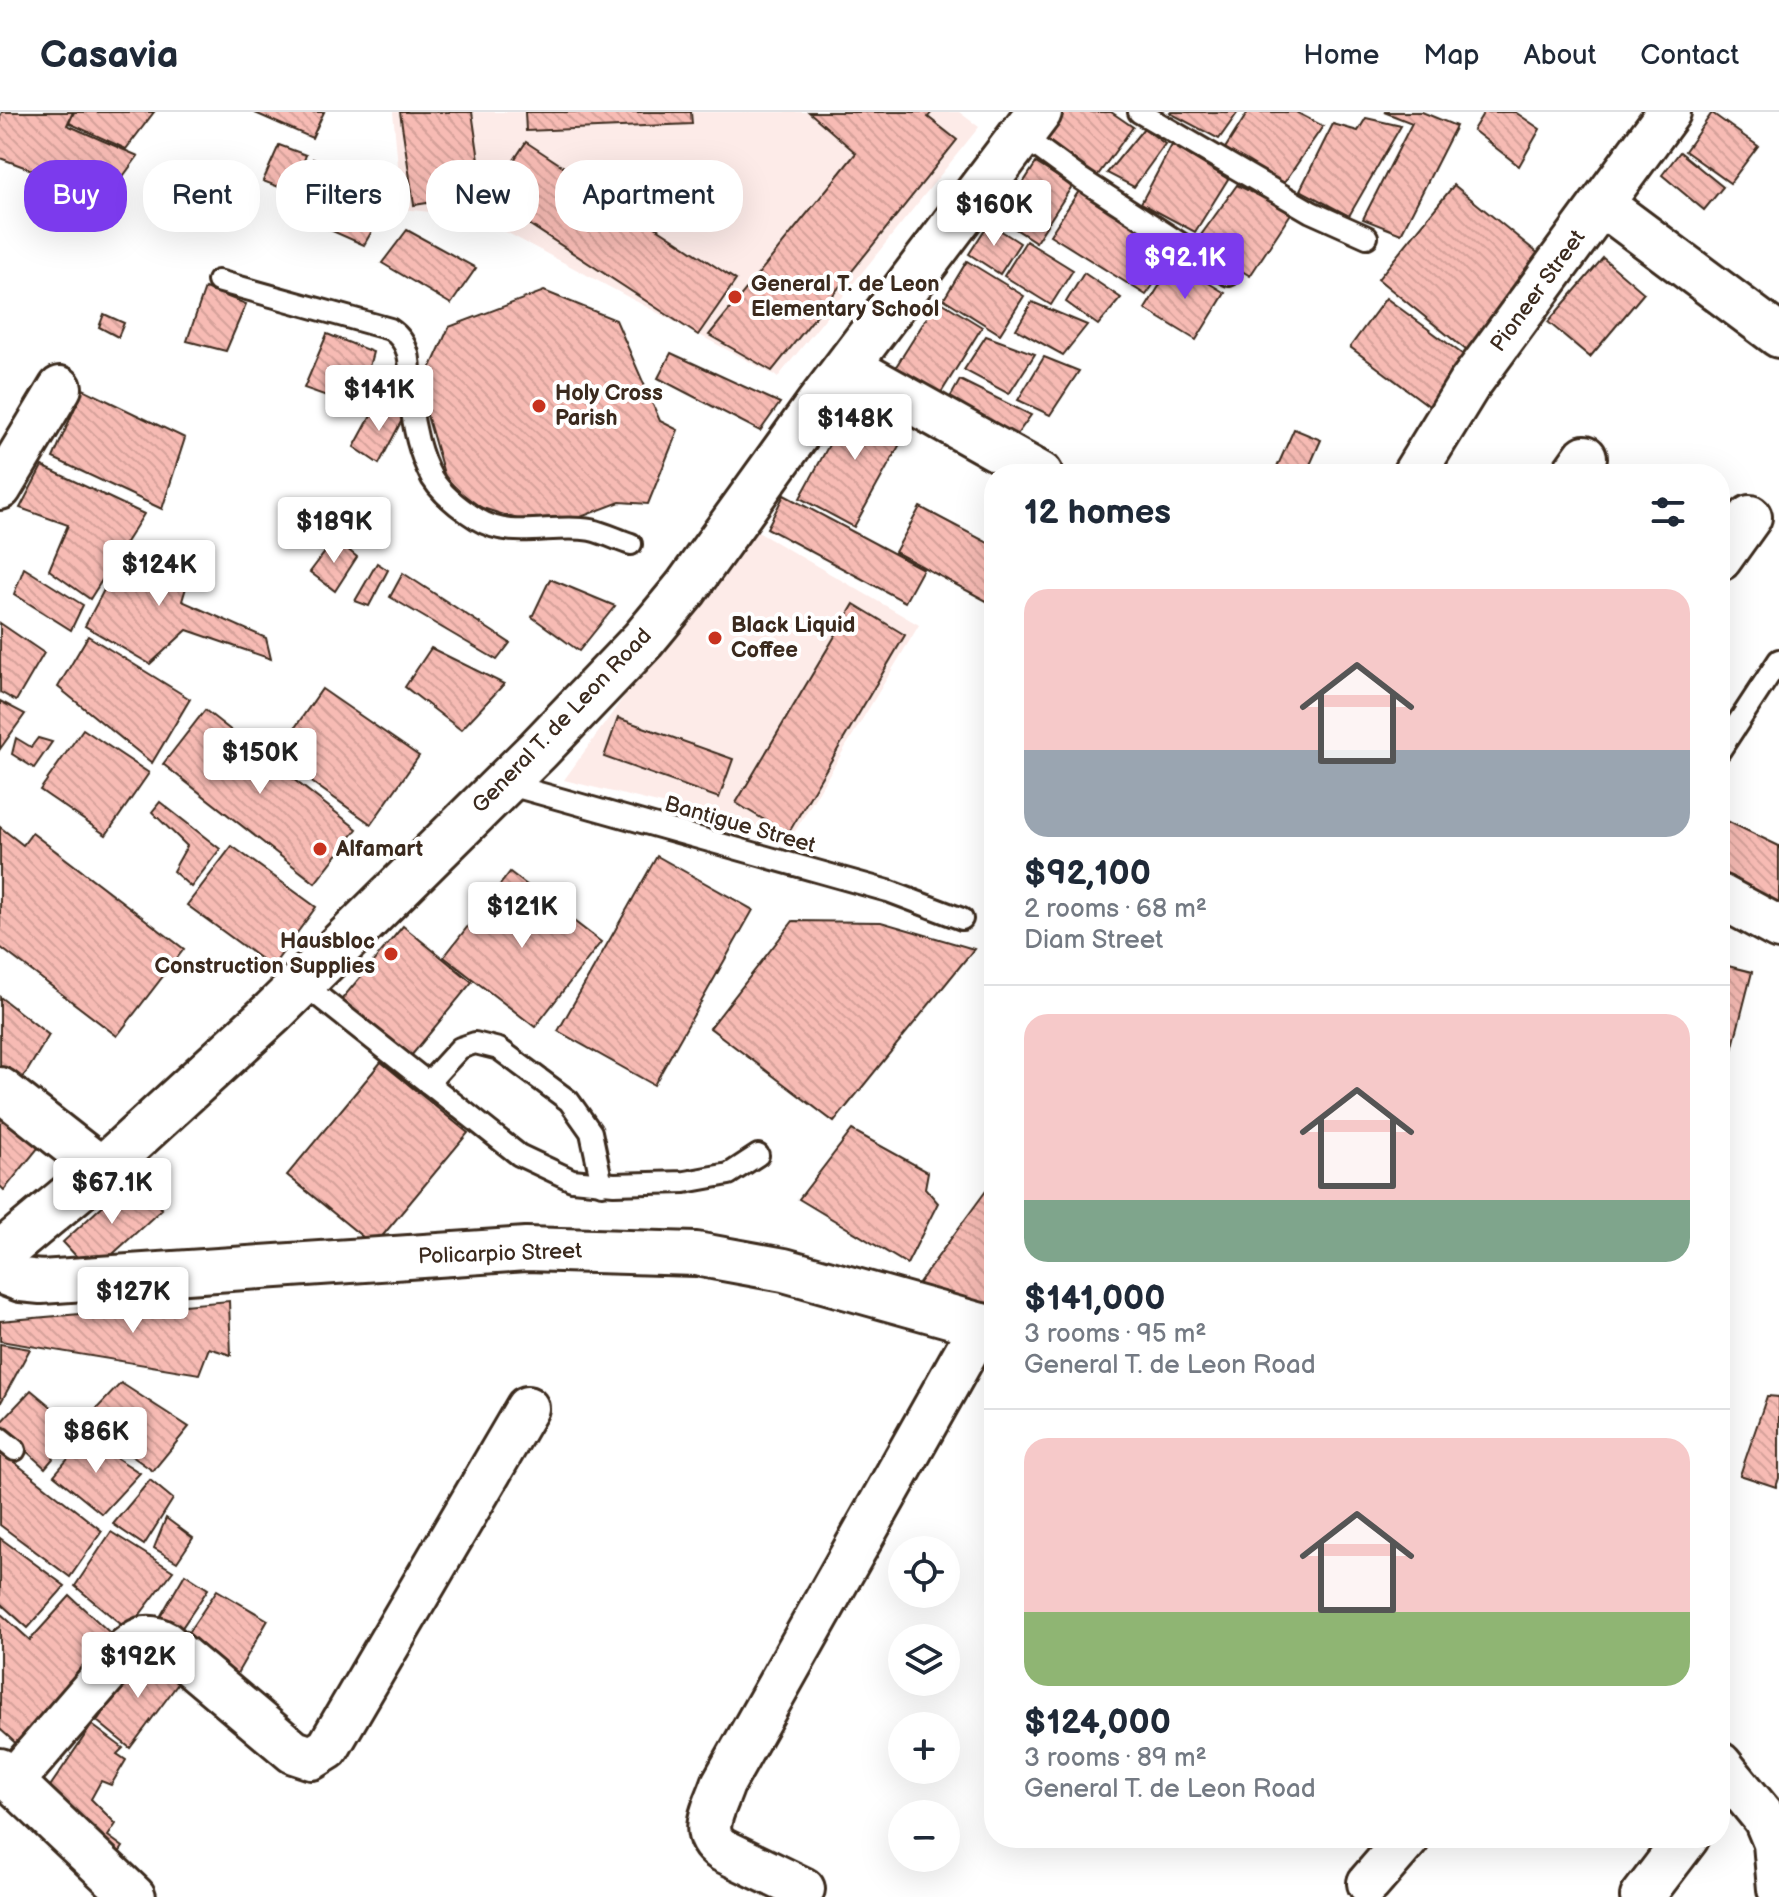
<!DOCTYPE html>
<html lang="en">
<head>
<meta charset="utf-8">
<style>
	body { margin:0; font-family:"Balsamiq Sans",sans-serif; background:#f2f2f3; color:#1f2937; height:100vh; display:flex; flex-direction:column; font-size:30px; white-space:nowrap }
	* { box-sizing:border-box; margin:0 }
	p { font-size:26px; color:#747a83 }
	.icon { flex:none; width:44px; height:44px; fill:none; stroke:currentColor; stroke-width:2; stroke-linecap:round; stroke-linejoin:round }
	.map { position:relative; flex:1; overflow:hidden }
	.side { position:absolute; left:984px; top:352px; width:746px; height:1384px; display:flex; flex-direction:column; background:#fff; border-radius:32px; box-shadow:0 8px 32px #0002 }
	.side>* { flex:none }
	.banner { position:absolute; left:24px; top:48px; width:760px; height:72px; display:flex; gap:16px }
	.tools { position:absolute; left:888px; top:1424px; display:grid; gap:16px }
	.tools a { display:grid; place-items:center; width:72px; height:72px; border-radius:50%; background:#fff; box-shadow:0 8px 32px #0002; font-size:40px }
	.price { position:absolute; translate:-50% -68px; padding:0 18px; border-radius:8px; background:#fff; color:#222; font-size:26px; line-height:52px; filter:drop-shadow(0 2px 4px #0008) }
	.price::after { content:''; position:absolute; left:50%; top:48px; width:24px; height:18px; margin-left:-12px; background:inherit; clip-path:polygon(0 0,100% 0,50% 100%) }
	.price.active { background:#7c3aed; color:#fff }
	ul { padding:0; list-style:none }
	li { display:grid; align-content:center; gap:16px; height:424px; padding:0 40px }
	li+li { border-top:2px solid #e0e1e3 }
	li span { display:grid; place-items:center; height:248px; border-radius:24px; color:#555 }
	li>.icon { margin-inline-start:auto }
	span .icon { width:144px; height:144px; fill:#fffc; stroke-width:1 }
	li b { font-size:34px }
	h2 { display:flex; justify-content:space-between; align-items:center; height:96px; padding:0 40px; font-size:34px }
	.pill { padding:0 28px; border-radius:32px; background:#fff; box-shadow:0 8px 32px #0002; font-size:28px; line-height:72px }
	.pill.active { background:#7c3aed; color:#fff }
	header { display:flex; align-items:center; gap:48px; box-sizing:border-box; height:112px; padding:0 40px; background:#fff; border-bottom:2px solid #e0e1e3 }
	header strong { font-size:38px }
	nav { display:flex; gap:44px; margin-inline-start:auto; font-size:28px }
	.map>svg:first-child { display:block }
	.built { fill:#fdebe8 }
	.building { fill:url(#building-back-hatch); stroke:#3b2a1e; stroke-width:2 }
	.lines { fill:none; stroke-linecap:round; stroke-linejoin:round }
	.service-casing { stroke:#3b2a1e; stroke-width:26 }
	.minor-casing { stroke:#3b2a1e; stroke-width:48 }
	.secondary-casing { stroke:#3b2a1e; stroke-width:50 }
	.service { stroke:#fff; stroke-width:20 }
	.minor { stroke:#fff; stroke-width:42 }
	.secondary { stroke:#fff; stroke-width:44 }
	.poi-dot { fill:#c8321e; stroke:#fff; stroke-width:3 }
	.labels { text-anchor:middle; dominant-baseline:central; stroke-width:8; stroke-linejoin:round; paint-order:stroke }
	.poi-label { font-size:22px; font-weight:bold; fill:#3b2a1e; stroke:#fff; text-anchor:start }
	.street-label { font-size:22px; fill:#3b2a1e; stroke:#fff }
</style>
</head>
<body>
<header>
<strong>Casavia</strong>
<nav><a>Home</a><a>Map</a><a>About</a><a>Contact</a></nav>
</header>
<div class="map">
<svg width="1779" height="1785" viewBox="0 0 1779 1785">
	<defs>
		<pattern id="building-back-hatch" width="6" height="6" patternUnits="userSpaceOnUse" patternTransform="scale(2)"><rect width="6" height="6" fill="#f7bbb4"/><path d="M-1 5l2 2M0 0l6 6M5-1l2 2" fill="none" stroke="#d5a19a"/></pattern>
	</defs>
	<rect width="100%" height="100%" fill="#fff"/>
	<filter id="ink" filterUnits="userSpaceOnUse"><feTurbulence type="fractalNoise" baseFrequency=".0125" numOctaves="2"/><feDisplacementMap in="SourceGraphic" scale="16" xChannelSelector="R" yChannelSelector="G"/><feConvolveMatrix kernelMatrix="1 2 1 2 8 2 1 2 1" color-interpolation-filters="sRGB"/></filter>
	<g filter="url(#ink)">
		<!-- built -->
		<g class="built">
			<polygon points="393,0 959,0 979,15 778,265 478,105 402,97"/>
			<polygon points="744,412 919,513 792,724 564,668 677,511"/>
		</g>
		<!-- building -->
		<g class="building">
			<polygon points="2,0 73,0 67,13 138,44 107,86 0,46 0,4"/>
			<polygon points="74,0 154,0 126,37 69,11"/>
			<polygon points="253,0 324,0 312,26"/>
			<polygon points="400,0 472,0 484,82 414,93"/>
			<polygon points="525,0 691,0 692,12 526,19"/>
			<polygon points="809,0 932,0 928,5 957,28 772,259 709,223 856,41"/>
			<polygon points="1065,0 1111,0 1133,15 1092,71 1041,34"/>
			<polygon points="1171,0 1238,0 1219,27 1170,1"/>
			<polygon points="1248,0 1296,0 1323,14 1284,71 1224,38"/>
			<polygon points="1384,0 1422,0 1456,14 1401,122 1363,107 1412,11"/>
			<polygon points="1484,0 1515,0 1540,17 1519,54 1473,18"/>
			<polygon points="1712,1 1758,34 1730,71 1685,39"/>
			<polygon points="1366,6 1401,14 1349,104 1300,78 1333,12 1358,19"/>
			<polygon points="1144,16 1165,32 1134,75 1107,61"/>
			<polygon points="526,30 736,168 698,223 489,86"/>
			<polygon points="279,33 306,43 292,80 263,69"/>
			<polygon points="1172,33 1228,67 1195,120 1141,91"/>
			<polygon points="1680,40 1723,75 1704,98 1662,63"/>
			<polygon points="313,47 340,59 333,100 302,90"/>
			<polygon points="1036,51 1072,74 1036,130 1000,107"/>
			<polygon points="1237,73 1292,100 1250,164 1196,130"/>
			<polygon points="1454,73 1551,152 1476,246 1378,167"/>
			<polygon points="1079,79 1175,142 1146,183 1050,123"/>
			<polygon points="346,82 381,103 364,133 330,118"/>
			<polygon points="989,111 1020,131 1000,162 969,142"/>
			<polygon points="407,118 476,156 451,192 382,151"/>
			<polygon points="1026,129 1073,158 1051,193 1004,164"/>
			<polygon points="1603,146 1644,181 1590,245 1548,210"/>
			<polygon points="967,149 1024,184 1000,222 944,187"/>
			<polygon points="1174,150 1225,181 1196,228 1145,197"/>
			<polygon points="1084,161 1121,186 1098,213 1066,190"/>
			<polygon points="205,176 246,192 226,239 187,229"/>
			<polygon points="544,179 616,208 660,309 678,318 648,392 620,390 549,417 451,386 420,279 449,215"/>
			<polygon points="1386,186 1477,253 1440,302 1350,235"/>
			<polygon points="938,188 982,215 934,292 890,264"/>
			<polygon points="1032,190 1087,213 1063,243 1016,217"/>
			<polygon points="104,202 124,211 118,225 99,215"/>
			<polygon points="327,222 373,240 358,295 304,276"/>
			<polygon points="986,224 1035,242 1009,282 964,258"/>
			<polygon points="671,241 780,291 760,319 658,266"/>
			<polygon points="1044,245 1079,259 1050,303 1018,288"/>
			<polygon points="960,268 1031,303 1013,328 947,291"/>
			<polygon points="83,277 185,326 162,397 53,346"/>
			<polygon points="855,285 910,314 854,415 800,386"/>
			<polygon points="378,291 403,306 379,352 354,335"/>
			<polygon points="1294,317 1321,328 1306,362 1274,362"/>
			<polygon points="42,354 144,402 90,487 49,458 68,413 20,396"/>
			<polygon points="784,383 923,457 905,490 767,416"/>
			<polygon points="920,395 994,434 994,493 895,440"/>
			<polygon points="335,427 357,445 335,479 310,460"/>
			<polygon points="128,432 194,449 182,489 266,526 271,547 187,518 150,552 85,514"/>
			<polygon points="377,451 388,458 369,494 355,489"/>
			<polygon points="24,456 83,493 71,518 14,482"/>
			<polygon points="403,461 510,531 497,548 390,485"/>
			<polygon points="550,467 615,494 579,539 532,505"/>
			<polygon points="854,492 905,523 788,722 736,691"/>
			<polygon points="0,511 44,541 16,589 0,580"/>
			<polygon points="88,524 190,587 152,651 58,575"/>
			<polygon points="431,536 504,572 461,618 405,575"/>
			<polygon points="322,577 419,644 371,712 275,644"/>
			<polygon points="0,589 25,602 0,637"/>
			<polygon points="205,598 357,717 315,771 163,652"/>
			<polygon points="618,606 733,647 719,686 604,645"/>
			<polygon points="83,617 149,661 106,723 40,678"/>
			<polygon points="16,626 31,635 38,626 52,630 34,656 12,642"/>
			<polygon points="160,690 220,737 191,775 173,759 187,734 152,700"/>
			<polygon points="1727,709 1779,734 1779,799 1720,771 1720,723"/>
			<polygon points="0,715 23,733 32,721 184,837 117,924 0,835"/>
			<polygon points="232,734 316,795 272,855 187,793"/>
			<polygon points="657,744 753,798 654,973 558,919"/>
			<polygon points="510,760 601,830 535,915 444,845"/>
			<polygon points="793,809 881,810 974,837 834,1010 710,916"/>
			<polygon points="403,814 472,870 411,944 341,888"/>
			<polygon points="1720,852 1752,860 1721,981 1720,981"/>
			<polygon points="0,885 49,923 20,971 0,957"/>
			<polygon points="381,950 468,1021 374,1134 287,1063"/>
			<polygon points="0,999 43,1030 4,1078 0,1074"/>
			<polygon points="852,1018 928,1060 925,1076 938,1091 907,1152 799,1087"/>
			<polygon points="133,1066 162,1097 92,1161 63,1130"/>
			<polygon points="994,1068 994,1199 913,1179 947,1132"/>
			<polygon points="229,1189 231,1243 209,1236 199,1262 0,1229 0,1209"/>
			<polygon points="0,1232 30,1237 0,1292"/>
			<polygon points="121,1271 189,1315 153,1359 84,1310"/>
			<polygon points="31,1278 78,1317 45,1356 0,1315 0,1311"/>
			<polygon points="1767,1284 1779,1285 1779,1366 1776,1375 1740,1363"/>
			<polygon points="86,1326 140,1361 102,1402 54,1363"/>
			<polygon points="0,1339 102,1419 70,1465 0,1413"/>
			<polygon points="150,1368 173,1387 144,1433 113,1412"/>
			<polygon points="166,1406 193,1426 177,1450 154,1436"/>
			<polygon points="111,1420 173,1459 128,1518 75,1474"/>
			<polygon points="0,1426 65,1474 28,1516 0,1491"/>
			<polygon points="185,1462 208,1477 175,1526 156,1512"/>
			<polygon points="217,1478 268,1508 231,1572 183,1528"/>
			<polygon points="70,1484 119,1529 21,1636 0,1617 0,1501 30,1528"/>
			<polygon points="142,1541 180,1569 130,1636 97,1609"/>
			<polygon points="92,1613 123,1636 117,1642 126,1648 111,1673 101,1669 91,1687 116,1712 108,1724 123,1735 116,1745 42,1686"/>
		</g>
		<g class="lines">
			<!-- service casing -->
			<g class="service-casing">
				<g id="service">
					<polyline points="1139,0 1311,100 1367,125"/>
					<polyline points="1021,23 1081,67 1229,163"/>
					<path d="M 218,169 L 390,217 C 417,235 408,263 411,290 C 413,314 420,344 432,366 C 442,382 461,397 477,407 C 512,429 553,411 591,418 C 605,421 618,428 631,432"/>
					<polyline points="1720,638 1779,548"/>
					<polyline points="503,671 888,779 962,807"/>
					<polyline points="302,871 519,1043 572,1068 614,1072 685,1070 729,1062 758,1043"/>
					<polyline points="428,971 460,936 475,931 499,937 569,989 591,1020 602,1072"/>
					<polyline points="0,1326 15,1338"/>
				</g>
			</g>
			<!-- minor casing -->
			<g class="minor-casing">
				<g id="minor">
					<polyline points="1602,92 1779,224"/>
					<polyline points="848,254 1041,362"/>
					<polyline points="1414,362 1468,274 1669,0"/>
					<polyline points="1573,362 1585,345"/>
					<polyline points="0,376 60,276"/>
					<polyline points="1720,447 1750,405"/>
					<polyline points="1720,784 1779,816"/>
					<polyline points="0,977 102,1057"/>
					<polyline points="0,1160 21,1168 41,1170 526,1137 696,1142 784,1158 981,1213 994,1215"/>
					<polyline points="1720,1652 1765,1707 1775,1731 1779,1777"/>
					<polyline points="0,1658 134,1785"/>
					<path d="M 12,1670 L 128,1536 C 141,1525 150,1522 165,1531 L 294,1640 L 312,1646 L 328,1636 L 527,1296"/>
					<polyline points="1369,1771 1408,1726"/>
					<path d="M 803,1777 L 722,1738 C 697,1721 715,1696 723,1672 L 981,1213"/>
					<polyline points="1642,1785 1687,1726"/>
				</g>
			</g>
			<!-- secondary casing -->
			<g class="secondary-casing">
				<polyline id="secondary" points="0,1142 102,1057 273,900 538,638 643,528 686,476 817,294 1039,0"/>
			</g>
			<!-- service -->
			<use href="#service" class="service"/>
			<!-- minor -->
			<use href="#minor" class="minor"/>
			<!-- secondary -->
			<use href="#secondary" class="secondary"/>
		</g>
	</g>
	<!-- markers -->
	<g class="poi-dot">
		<circle cx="735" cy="185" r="8"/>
		<circle cx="539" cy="294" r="8"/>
		<circle cx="715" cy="526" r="8"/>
		<circle cx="320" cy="737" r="8"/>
		<circle cx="391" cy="842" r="8"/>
	</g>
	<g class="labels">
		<!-- poi labels -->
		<g class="poi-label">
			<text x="751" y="172">General T. de Leon<tspan x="751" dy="25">Elementary School</tspan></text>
			<text x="555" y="281">Holy Cross<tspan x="555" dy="25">Parish</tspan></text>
			<text x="731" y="513">Black Liquid<tspan x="731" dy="25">Coffee</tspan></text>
			<text x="336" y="737">Alfamart</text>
			<text x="375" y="829" text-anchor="end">Hausbloc<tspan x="375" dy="25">Construction Supplies</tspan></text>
		</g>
		<!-- street labels -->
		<g class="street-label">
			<text transform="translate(1538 179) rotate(-54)">Pioneer Street</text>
			<text transform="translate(562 609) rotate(-46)">General T. de Leon Road</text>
			<text transform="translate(740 713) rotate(16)">Bantigue Street</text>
			<text transform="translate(500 1142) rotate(-2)">Policarpio Street</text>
		</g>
	</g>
</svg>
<div class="tools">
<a><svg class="icon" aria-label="locate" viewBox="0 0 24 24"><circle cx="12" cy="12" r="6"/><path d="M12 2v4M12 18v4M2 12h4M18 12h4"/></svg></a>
<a><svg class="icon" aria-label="layers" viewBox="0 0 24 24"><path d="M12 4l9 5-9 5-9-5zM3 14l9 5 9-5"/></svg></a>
<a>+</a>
<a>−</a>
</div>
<b class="price" style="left:994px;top:136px">$160K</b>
<b class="price active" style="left:1185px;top:189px">$92.1K</b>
<b class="price" style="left:379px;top:321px">$141K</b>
<b class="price" style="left:855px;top:350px">$148K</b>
<b class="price" style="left:334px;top:453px">$189K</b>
<b class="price" style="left:159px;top:496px">$124K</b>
<b class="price" style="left:260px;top:684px">$150K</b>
<b class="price" style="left:522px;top:838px">$121K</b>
<b class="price" style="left:112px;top:1114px">$67.1K</b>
<b class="price" style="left:133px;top:1223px">$127K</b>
<b class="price" style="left:96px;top:1363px">$86K</b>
<b class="price" style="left:138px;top:1588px">$192K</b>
<div class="banner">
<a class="pill active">Buy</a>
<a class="pill">Rent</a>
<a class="pill">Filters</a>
<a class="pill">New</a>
<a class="pill">Apartment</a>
</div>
<section class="side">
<h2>12 homes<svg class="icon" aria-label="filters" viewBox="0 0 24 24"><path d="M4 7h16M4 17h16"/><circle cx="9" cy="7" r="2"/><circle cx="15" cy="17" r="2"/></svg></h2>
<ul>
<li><span style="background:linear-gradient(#f6c9c9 65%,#9aa5b1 0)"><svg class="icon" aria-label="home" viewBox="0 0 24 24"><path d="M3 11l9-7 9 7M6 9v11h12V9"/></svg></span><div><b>$92,100</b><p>2 rooms · 68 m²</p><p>Diam Street</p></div></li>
<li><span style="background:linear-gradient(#f6c9c9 75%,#7fa58c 0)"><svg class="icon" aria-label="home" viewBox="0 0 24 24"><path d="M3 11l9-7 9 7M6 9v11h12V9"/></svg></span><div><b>$141,000</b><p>3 rooms · 95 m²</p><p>General T. de Leon Road</p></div></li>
<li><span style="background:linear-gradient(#f6c9c9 70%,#8fb573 0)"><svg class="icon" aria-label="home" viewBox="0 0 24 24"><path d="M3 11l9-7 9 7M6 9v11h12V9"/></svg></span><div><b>$124,000</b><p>3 rooms · 89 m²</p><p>General T. de Leon Road</p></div></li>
</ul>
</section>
</div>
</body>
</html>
